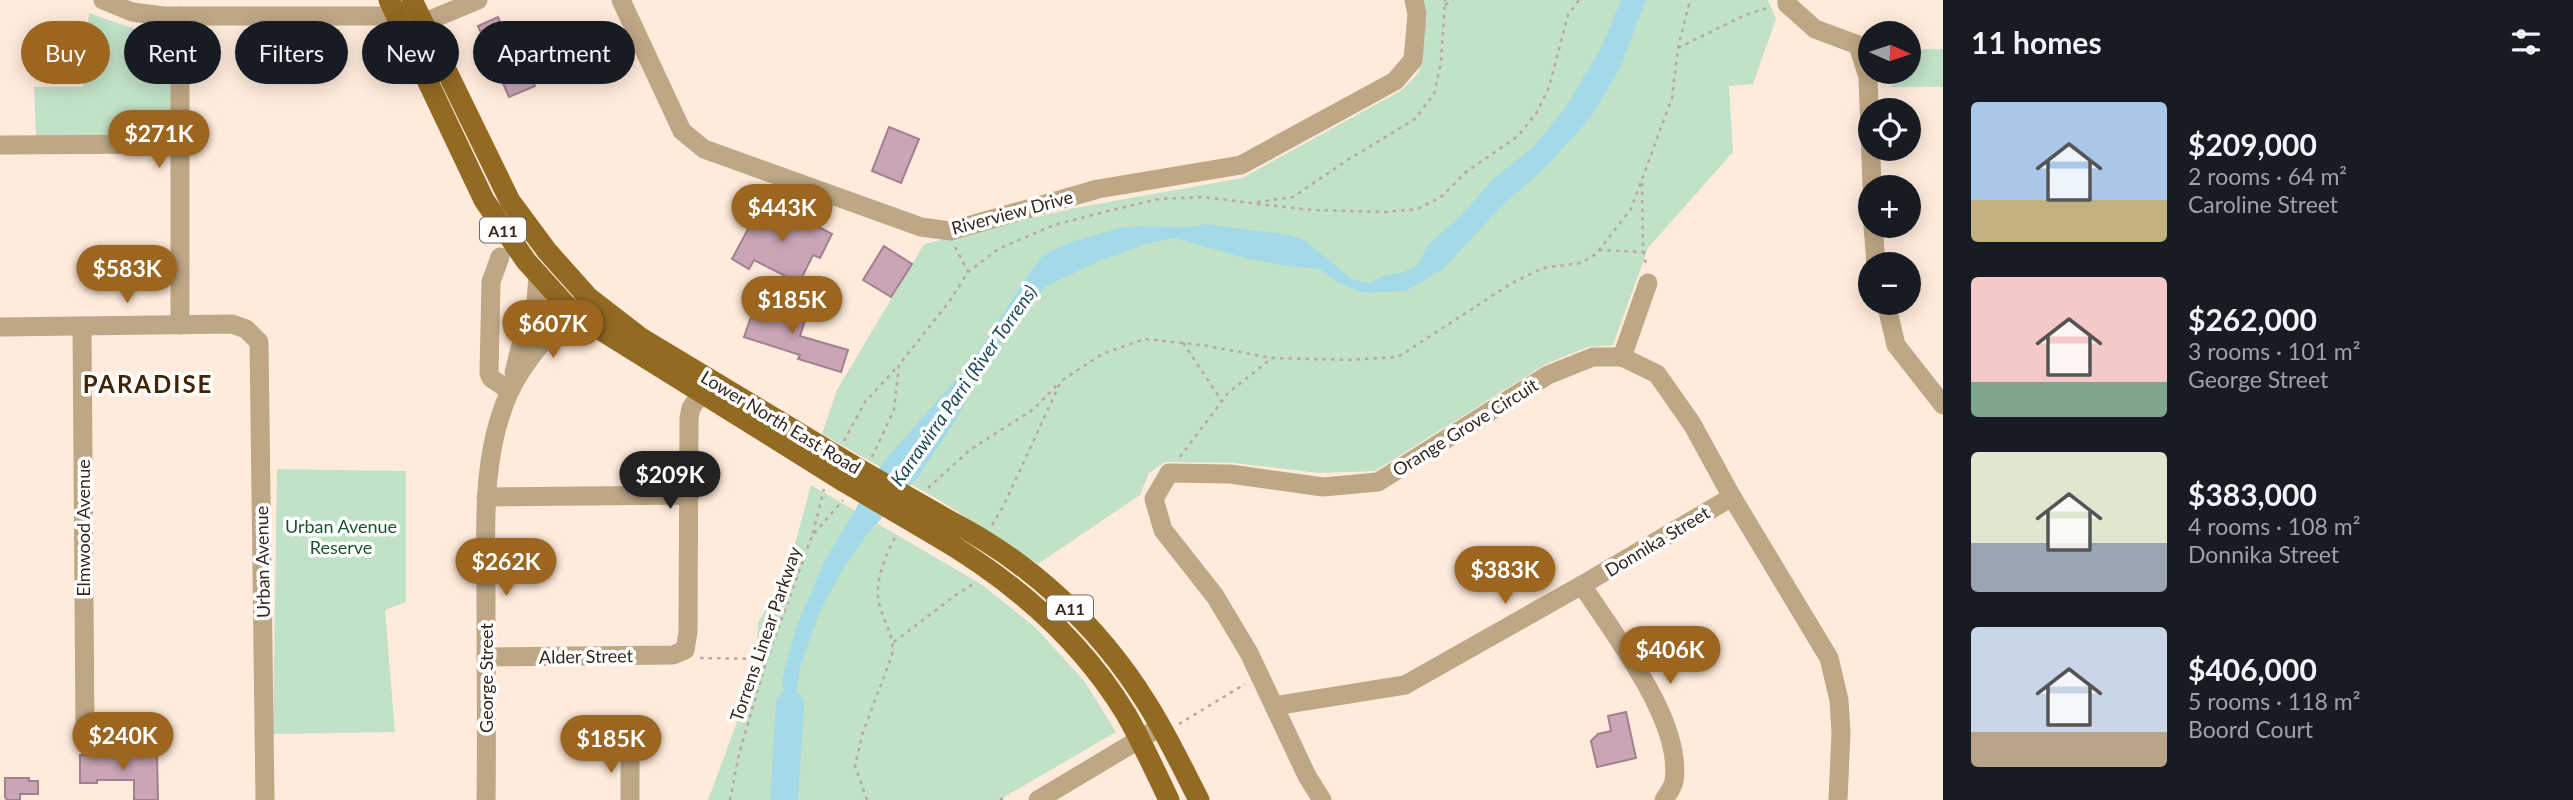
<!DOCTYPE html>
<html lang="en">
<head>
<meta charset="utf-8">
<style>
	body { margin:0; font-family:Lato,sans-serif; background:#20242c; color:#f1f3f6; height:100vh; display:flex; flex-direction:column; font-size:26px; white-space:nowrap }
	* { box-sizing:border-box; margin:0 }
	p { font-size:23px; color:#9ea1a6 }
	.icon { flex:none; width:38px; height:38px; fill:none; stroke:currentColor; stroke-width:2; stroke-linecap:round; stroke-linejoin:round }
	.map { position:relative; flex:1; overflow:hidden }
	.side { display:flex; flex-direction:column; background:#171b24; width:630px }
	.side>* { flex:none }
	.top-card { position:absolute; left:21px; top:21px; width:665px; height:63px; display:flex; gap:14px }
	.needle { width:46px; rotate:93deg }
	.fabs { position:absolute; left:1858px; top:21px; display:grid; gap:14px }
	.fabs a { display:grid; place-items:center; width:63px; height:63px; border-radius:50%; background:#171b24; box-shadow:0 4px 18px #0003; font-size:35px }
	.price { position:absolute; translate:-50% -60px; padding:0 16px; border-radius:24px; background:#9c6520; color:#fff; font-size:23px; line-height:46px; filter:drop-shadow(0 2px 4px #0008) }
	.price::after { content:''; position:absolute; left:50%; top:42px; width:21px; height:16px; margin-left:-10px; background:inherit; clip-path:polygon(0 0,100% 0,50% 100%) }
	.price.on { background:#222; color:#fff }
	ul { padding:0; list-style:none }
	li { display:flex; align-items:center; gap:21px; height:175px; padding:0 28px }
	li span { display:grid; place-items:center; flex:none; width:196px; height:140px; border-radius:7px; color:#555 }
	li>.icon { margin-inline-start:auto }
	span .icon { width:84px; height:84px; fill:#fffc; stroke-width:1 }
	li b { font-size:30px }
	h2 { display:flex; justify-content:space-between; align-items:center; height:84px; padding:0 28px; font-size:30px }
	.pill { padding:0 24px; border-radius:32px; background:#171b24; box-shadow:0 4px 18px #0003; font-size:24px; line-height:63px }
	.pill.on { background:#9c6520; color:#fff }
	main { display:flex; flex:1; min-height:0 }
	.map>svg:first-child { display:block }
	.green { fill:#c1e2c7 }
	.water { fill:#a4dae8 }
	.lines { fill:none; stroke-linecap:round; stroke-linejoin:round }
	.river { stroke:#a4dae8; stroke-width:28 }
	.building { fill:#c9a5b6; stroke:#a28090; stroke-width:2 }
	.path { stroke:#b8a89b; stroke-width:2.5; stroke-dasharray:3.5 5; stroke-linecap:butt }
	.minor { stroke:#bea785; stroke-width:19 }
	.major { stroke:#936a22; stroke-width:21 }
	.major-bridge { stroke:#936a22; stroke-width:21 }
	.labels { text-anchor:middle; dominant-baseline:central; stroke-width:7; stroke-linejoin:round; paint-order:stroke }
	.shield { fill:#fff; stroke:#716862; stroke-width:2 }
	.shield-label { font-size:16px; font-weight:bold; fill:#34281f }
	.street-label { font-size:18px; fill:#34281f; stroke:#fff }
	.park-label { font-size:18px; fill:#1b532b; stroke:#fff }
	.water-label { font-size:19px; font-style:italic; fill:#1d4b56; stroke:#fff }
	.district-label { font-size:24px; font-weight:bold; letter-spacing:2px; fill:#3f2504; stroke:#fff }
</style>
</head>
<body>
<main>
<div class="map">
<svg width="1943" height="800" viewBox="0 0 1943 800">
	<rect width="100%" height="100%" fill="#feebdc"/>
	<!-- green -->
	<g class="green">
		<polygon points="1423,0 1768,0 1776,19 1753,84 1729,86 1733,152 1648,248 1613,345 1588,347 1546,364 1375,471 1319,473 1234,463 1165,462 1149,473 1140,495 1038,564 939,500 822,434 837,390 924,244 1075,208 1242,178 1402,90 1419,72 1427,15"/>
		<polygon points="89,13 169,41 172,136 36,138 34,87 83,87"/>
		<polygon points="1909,49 1943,49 1943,87 1892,87 1892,72 1909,72"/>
		<polygon points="277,469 406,471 406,602 385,610 395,732 273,734"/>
		<polygon points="811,485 981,584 1036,628 1085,682 1116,732 999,800 708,800 755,674 758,623 787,573"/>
	</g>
	<!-- water -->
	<polygon class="water" points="1621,0 1646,0 1619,70 1591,117 1545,168 1504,204 1443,269 1406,291 1364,293 1337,282 1319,269 1286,266 1245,258 1174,238 1145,244 1099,261 1045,287 1005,336 943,440 917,478 865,537 843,569 820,611 801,664 788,741 782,679 796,628 824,562 884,461 973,360 1028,275 1043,255 1071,242 1119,228 1134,226 1188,227 1207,224 1284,234 1303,239 1352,279 1370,283 1382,276 1404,272 1418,265 1427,246 1463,213 1492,180 1533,147 1565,108 1601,48"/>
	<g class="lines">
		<!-- river -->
		<polyline class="river" points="784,800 790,705"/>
	</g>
	<!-- building -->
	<g class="building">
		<polygon points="498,17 507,38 513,35 535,86 509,97 478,26"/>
		<polygon points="889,127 919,139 901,183 872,171"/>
		<polygon points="761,205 774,212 772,216 792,227 798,216 832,234 820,258 813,255 799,283 754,260 749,269 732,259"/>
		<polygon points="884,246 912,264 891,297 863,280"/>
		<polygon points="757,300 806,317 800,336 848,350 841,372 798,359 800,355 744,337"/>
		<polygon points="1626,712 1636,758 1597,767 1591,741 1598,734 1611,731 1608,716"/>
		<polygon points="157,754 158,800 134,800 134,780 97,780 97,783 80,783 80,755"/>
		<polygon points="5,778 29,778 29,781 38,781 38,794 20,794 20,800 7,800 5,797"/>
	</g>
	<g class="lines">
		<!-- path -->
		<g class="path">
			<polyline points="1445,5 1453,0"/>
			<polyline points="1678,48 1745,15 1770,7"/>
			<polyline points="1642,183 1643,244 1646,267"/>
			<polyline points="1257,204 1313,210 1386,212 1417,209 1440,198 1466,172 1518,136 1537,112 1549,87 1568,15 1579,0"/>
			<polyline points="955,247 968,272"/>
			<polyline points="1599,250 1644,252"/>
			<polyline points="1183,343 1222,401"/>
			<polyline points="844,441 865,402 899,365"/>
			<polyline points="872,457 894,410 899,365 949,302 968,272 998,249 1054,225 1108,211 1159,199 1202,197 1251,203 1293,197 1346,161 1415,119 1434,94 1441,63 1445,0"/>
			<polyline points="1180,457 1228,393 1272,358"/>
			<polyline points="928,488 971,449 1034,409 1059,383"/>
			<polyline points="992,525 1003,507 1061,381 1102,354 1145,339 1202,345 1272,358 1349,360 1398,357 1512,283 1543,268 1581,263 1596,254 1631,209 1672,98 1678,48 1690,0"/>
			<polyline points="813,533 824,489"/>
			<polyline points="894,642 957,594 976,582"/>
			<polyline points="700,658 767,659"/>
			<polyline points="1179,724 1245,684"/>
			<polyline points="730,800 739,754 767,659 812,536 843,500"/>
			<path d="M 867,800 L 855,766 L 862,735 L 892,655 C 895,635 883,622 879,603 C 874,580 886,554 897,534"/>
			<polyline points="1000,800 1003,798 1004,800"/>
		</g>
		<!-- minor -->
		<g class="minor">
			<polyline points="103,0 132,12 164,16 378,16 396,15 409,8"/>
			<polyline points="621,0 682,131 704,149 921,227 950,231 1098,189 1241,165 1395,81 1413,60 1417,14 1414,0"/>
			<polyline points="1787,0 1787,4 1815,29 1858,45 1868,77 1872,187"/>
			<polyline points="180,16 180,325"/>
			<polyline points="408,29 478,0"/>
			<polyline points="0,145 179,144"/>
			<polyline points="1873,226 1876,264"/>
			<polyline points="500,257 491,282 489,373 491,378 510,391"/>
			<polyline points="1886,303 1896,345 1943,405"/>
			<polyline points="82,326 85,730"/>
			<polyline points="0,327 232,324 246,329 259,342 265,800"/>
			<polyline points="1622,357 1648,283"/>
			<polyline points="514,373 524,332 536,303 538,274"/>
			<polyline points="486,497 690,495"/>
			<path d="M 1582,585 C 1614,635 1683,721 1674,781 C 1673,787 1668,794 1664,800"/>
			<polyline points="486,657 673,655 685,650 688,632 689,418 691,408 710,381"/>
			<polyline points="1274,706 1405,685 1582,585 1732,497"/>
			<path d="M 486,800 C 487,734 486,669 486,603 C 486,533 480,458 509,393 C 526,356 554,329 582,302"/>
			<polyline points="630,800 630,751"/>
			<polyline points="1038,800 1160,727"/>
			<polyline points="1322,800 1307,776 1249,653 1215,596 1163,530 1154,499 1169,473 1230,474 1323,487 1378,482 1548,375 1593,357 1622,357 1657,374 1692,424 1732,497 1829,658 1839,700 1841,733 1838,800"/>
		</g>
		<!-- major -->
		<g class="major">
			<polyline points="389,0 484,200 526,261 572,312 843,481"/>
			<polyline points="412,0 510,201 547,251 588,297 641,338 852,465"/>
			<path d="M 948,520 C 1029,561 1098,625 1146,702 C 1166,733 1182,767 1199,800"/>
			<path d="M 933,534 C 1011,579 1079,637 1126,714 C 1142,742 1155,771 1169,800"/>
		</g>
		<!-- major-bridge -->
		<g class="major-bridge">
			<polyline points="852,465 948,520"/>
			<polyline points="843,481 933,534"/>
		</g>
	</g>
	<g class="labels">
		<!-- shield labels -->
		<g class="shield">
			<rect x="480" y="217.5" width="46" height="25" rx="5"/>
			<rect x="1047" y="595.5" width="46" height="25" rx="5"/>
		</g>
		<g class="shield-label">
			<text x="503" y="230">A11</text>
			<text x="1070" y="608">A11</text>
		</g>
		<!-- street labels -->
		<g class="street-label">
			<text transform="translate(1012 212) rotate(-15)">Riverview Drive</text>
			<text transform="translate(781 422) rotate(31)">Lower North East Road</text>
			<text transform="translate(1465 427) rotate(-32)">Orange Grove Circuit</text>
			<text transform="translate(83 528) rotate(-90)">Elmwood Avenue</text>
			<text transform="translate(1657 541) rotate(-31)">Donnika Street</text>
			<text transform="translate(262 562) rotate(-91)">Urban Avenue</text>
			<text transform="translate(765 634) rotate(-71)">Torrens Linear Parkway</text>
			<text transform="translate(586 656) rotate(-1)">Alder Street</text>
			<text transform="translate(486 678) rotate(-90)">George Street</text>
		</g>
		<!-- park labels -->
		<g class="park-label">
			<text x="341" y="526">Urban Avenue<tspan x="341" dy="21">Reserve</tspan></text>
		</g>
		<!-- water labels -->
		<g class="water-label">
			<text transform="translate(963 385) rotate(-55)">Karrawirra Parri (River Torrens)</text>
		</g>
		<!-- district labels -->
		<g class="district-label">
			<text x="148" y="383">PARADISE</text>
		</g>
	</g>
</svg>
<div class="fabs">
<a><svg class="needle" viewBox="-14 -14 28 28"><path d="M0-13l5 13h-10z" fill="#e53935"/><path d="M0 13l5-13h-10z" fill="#9ea1a6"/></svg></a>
<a><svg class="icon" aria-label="locate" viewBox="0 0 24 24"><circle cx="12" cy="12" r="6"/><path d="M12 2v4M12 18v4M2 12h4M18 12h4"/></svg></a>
<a>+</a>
<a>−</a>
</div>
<b class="price" style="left:159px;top:170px">$271K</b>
<b class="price" style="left:782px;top:244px">$443K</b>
<b class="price" style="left:127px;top:305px">$583K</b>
<b class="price" style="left:792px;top:336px">$185K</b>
<b class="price" style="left:553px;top:360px">$607K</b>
<b class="price on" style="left:670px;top:511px">$209K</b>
<b class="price" style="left:506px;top:598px">$262K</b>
<b class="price" style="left:1505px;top:606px">$383K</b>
<b class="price" style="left:1670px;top:686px">$406K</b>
<b class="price" style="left:123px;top:772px">$240K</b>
<b class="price" style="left:611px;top:775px">$185K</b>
<div class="top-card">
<a class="pill on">Buy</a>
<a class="pill">Rent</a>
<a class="pill">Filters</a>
<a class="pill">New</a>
<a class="pill">Apartment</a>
</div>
</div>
<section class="side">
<h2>11 homes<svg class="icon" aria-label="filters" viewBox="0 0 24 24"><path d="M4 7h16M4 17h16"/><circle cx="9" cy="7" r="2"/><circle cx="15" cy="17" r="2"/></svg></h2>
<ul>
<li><span style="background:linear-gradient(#a9c7e8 70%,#c2b280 0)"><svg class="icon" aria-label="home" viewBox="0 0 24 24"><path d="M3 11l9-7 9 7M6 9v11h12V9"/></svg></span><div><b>$209,000</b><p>2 rooms · 64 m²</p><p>Caroline Street</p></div></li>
<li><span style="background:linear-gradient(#f6c9c9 75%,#7fa58c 0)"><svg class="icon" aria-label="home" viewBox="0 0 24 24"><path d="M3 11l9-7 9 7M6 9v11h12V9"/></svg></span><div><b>$262,000</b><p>3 rooms · 101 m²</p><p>George Street</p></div></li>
<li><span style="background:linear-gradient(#dfe7d0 65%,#9aa5b1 0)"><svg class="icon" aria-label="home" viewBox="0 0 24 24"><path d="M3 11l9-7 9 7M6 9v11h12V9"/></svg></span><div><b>$383,000</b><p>4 rooms · 108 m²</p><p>Donnika Street</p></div></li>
<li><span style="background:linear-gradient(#c9d6e8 75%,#b9a48a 0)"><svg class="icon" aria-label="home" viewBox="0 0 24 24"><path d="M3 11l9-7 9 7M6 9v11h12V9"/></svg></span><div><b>$406,000</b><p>5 rooms · 118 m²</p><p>Boord Court</p></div></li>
</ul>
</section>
</main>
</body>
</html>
